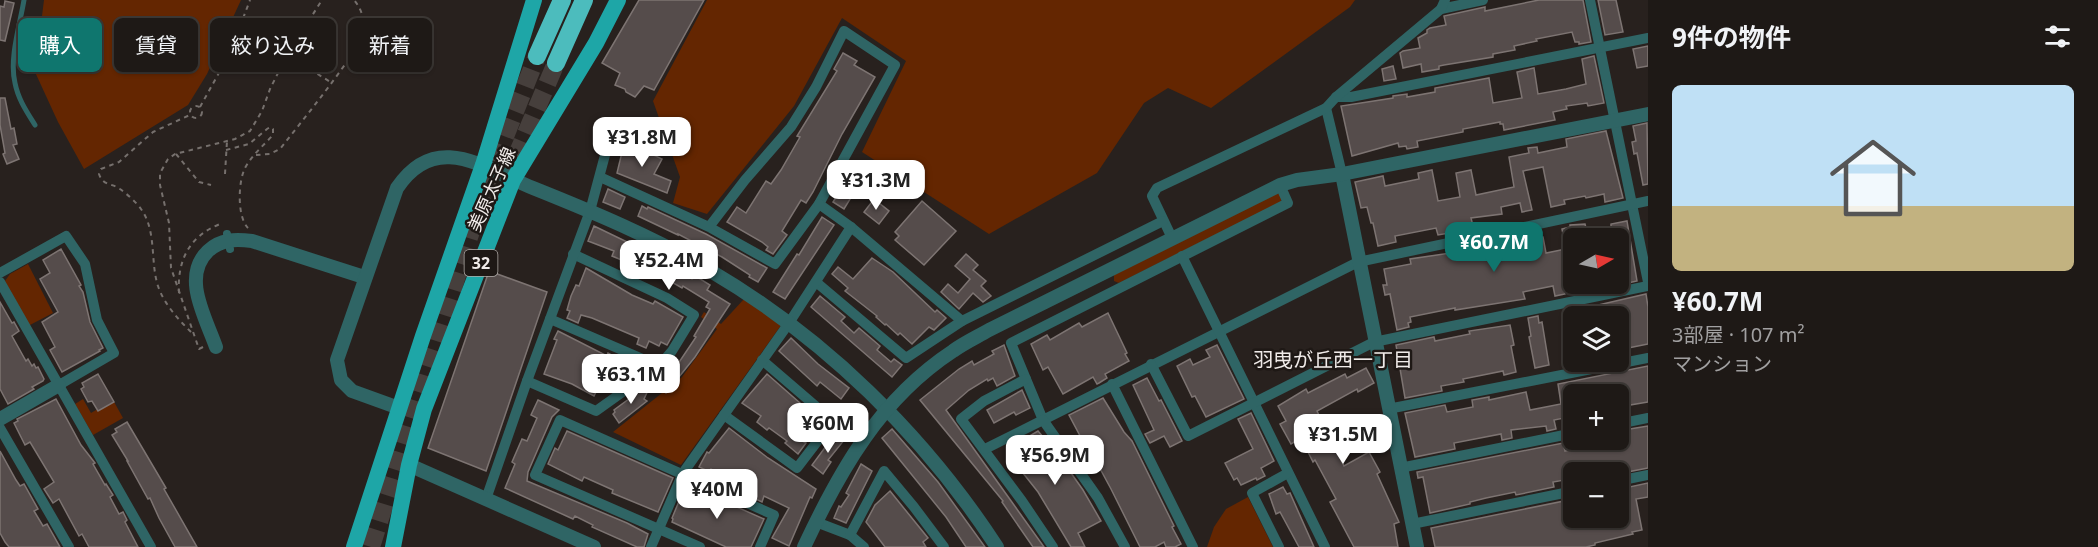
<!DOCTYPE html>
<html lang="ja">
<head>
<meta charset="utf-8">
<style>
	body { margin:0; font-family:"Noto Sans","Noto Sans JP",sans-serif; background:#26221f; color:#f1f3f6; height:100vh; display:flex; flex-direction:column; font-size:22px; white-space:nowrap }
	* { box-sizing:border-box; margin:0 }
	p { font-size:20px; color:#a1a0a1 }
	.icon { flex:none; width:33px; height:33px; fill:none; stroke:currentColor; stroke-width:2; stroke-linecap:round; stroke-linejoin:round }
	.map { position:relative; flex:1; overflow:hidden }
	.panel { display:flex; flex-direction:column; background:#1e1916; width:450px }
	.panel>* { flex:none }
	.guide { position:absolute; left:18px; top:18px; width:570px; height:54px; display:flex; gap:12px }
	.needle { width:39px; rotate:81deg }
	.tools { position:absolute; left:1563px; top:228px; display:grid; gap:12px }
	.tools a { display:grid; place-items:center; width:66px; height:66px; border-radius:9px; background:#1e1916; box-shadow:0 2px 4px #0004,0 0 0 2px #3c3835; font-size:30px }
	.price { position:absolute; translate:-50% -51px; padding:0 14px; border-radius:12px; background:#fff; color:#222; font-size:20px; line-height:39px; filter:drop-shadow(0 2px 3px #0008) }
	.price::after { content:''; position:absolute; left:50%; top:36px; width:18px; height:14px; margin-left:-9px; background:inherit; clip-path:polygon(0 0,100% 0,50% 100%) }
	.price.current { background:#0f766e; color:#fff }
	ul { padding:0; list-style:none }
	li { display:grid; align-content:center; gap:12px; height:318px; padding:0 24px }
	li+li { border-top:2px solid #3c3835 }
	li span { display:grid; place-items:center; height:186px; border-radius:9px; color:#555 }
	li>.icon { margin-inline-start:auto }
	span .icon { width:108px; height:108px; fill:#fffc; stroke-width:1 }
	li b { font-size:26px }
	h2 { display:flex; justify-content:space-between; align-items:center; height:72px; padding:0 24px; font-size:26px }
	.chip { padding:0 21px; border-radius:9px; background:#1e1916; box-shadow:0 2px 4px #0004,0 0 0 2px #3c3835; font-size:21px; line-height:54px }
	.chip.current { background:#0f766e; color:#fff }
	main { display:flex; flex:1; min-height:0 }
	.map>svg:first-child { display:block }
	.green { fill:#642601 }
	.building { fill:#554c4b; stroke:#7d7472; stroke-width:1.5 }
	.lines { fill:none; stroke-linecap:round; stroke-linejoin:round }
	.motorway-tunnel { stroke:#463f3c; stroke-width:18; stroke-dasharray:18 9; stroke-linecap:butt }
	.path { stroke:#76706d; stroke-width:2; stroke-dasharray:4.5 4.5; stroke-linecap:butt }
	.service { stroke:#2f6565; stroke-width:5 }
	.pedestrian { stroke:#2f6565; stroke-width:8 }
	.minor { stroke:#2f6565; stroke-width:10 }
	.tertiary { stroke:#2f6565; stroke-width:14 }
	.primary { stroke:#1ea6a7; stroke-width:16 }
	.motorway { stroke:#4cbcbd; stroke-width:18 }
	.labels { text-anchor:middle; dominant-baseline:central; stroke-width:5; stroke-linejoin:round; paint-order:stroke }
	.shield { fill:#1e1815; stroke:#b1aca9; stroke-width:1.5 }
	.shield-label { font-size:16px; font-weight:bold; fill:#f0ebe9 }
	.street-label { font-size:18px; fill:#f0ebe9; stroke:#1e1815 }
	.neighbourhood-label { font-size:20px; fill:#f0ebe9; stroke:#1e1815 }
</style>
</head>
<body>
<main>
<div class="map">
<svg width="1648" height="547" viewBox="0 0 1648 547">
	<rect width="100%" height="100%" fill="#28211e"/>
	<!-- green -->
	<g class="green">
		<polygon points="44,0 241,0 207,74 188,105 84,169 58,122 35,72"/>
		<polygon points="707,0 1355,0 1350,7 1211,108 1168,88 1144,103 1097,173 989,234 862,152 906,61 842,18 794,106 707,214 673,203 680,177 653,101"/>
		<polygon points="1276,192 1281,195 1281,202 1119,283 1114,281 1114,274"/>
		<polygon points="28,264 53,313 28,326 5,281 10,274"/>
		<polygon points="744,299 782,324 681,465 613,432 682,377 717,329 701,317 704,312 721,324"/>
		<polygon points="83,399 91,413 113,400 123,418 93,435 75,404"/>
		<polygon points="1248,497 1273,547 1207,547 1214,527 1226,509"/>
	</g>
	<!-- building -->
	<g class="building">
		<polygon points="639,0 704,0 654,90 644,86 635,97 626,92 625,89 615,85 620,73 602,63"/>
		<polygon points="1539,0 1583,0 1591,42 1579,44 1579,42 1575,42 1572,32 1536,39 1537,41 1514,46 1515,50 1493,54 1493,57 1444,65 1439,66 1439,69 1422,72 1421,64 1403,68 1400,53 1403,51 1420,48 1418,38 1427,33 1427,30 1430,28 1446,25 1444,16 1485,7 1485,11"/>
		<polygon points="1598,0 1616,0 1623,32 1605,35"/>
		<polygon points="5,1 14,3 5,41 0,40 0,6 4,7"/>
		<polygon points="1648,46 1648,66 1637,68 1633,49"/>
		<polygon points="843,53 857,61 854,65 875,77 842,134 813,192 806,203 801,200 782,231 787,235 773,254 766,250 768,247 762,242 727,222 737,207 746,213 766,181 771,184 781,170 800,137 797,136 837,71 834,69"/>
		<polygon points="1594,56 1604,103 1588,106 1587,103 1566,106 1567,109 1553,112 1555,120 1504,130 1503,124 1500,124 1500,122 1463,129 1463,132 1417,141 1418,147 1407,149 1406,146 1399,147 1398,143 1352,156 1341,106 1393,98 1393,96 1407,94 1407,97 1435,92 1435,88 1489,78 1493,103 1522,98 1517,72 1534,68 1538,94 1566,89 1586,84 1582,59"/>
		<polygon points="1393,66 1396,79 1384,81 1382,69"/>
		<polygon points="0,98 5,98 11,129 14,128 17,144 13,145 19,159 7,164 3,154 5,153 0,125"/>
		<polygon points="1647,123 1648,184 1643,185 1637,153 1634,154 1632,142 1636,141 1633,126"/>
		<polygon points="1606,131 1623,198 1605,202 1604,194 1586,198 1585,196 1564,200 1565,204 1551,207 1543,167 1523,171 1532,210 1522,212 1520,203 1501,207 1502,214 1471,218 1473,226 1455,229 1455,232 1438,235 1436,228 1395,236 1396,242 1378,246 1373,223 1371,223 1367,207 1361,208 1355,182 1383,176 1385,186 1419,179 1418,173 1432,170 1438,201 1460,197 1456,173 1471,170 1476,195 1514,187 1509,157 1529,153 1528,148 1537,147 1538,153 1567,147 1566,139"/>
		<polygon points="631,144 662,159 654,174 671,181 667,193 617,173 623,148 628,150"/>
		<polygon points="853,171 863,178 844,209 833,202 840,191 841,192"/>
		<polygon points="608,189 625,197 620,209 603,202"/>
		<polygon points="874,199 889,211 879,224 864,212"/>
		<polygon points="922,201 956,231 924,265 895,240 899,236 895,232"/>
		<polygon points="642,206 647,209 648,207 706,234 767,268 758,282 749,277 750,275 722,257 678,234 678,235 638,216"/>
		<polygon points="822,217 834,225 785,299 773,292 797,254 799,255"/>
		<polygon points="1627,221 1637,281 1623,284 1618,263 1618,237 1609,238 1574,238 1574,287 1564,289 1565,294 1555,296 1553,286 1523,292 1525,299 1455,310 1455,308 1410,317 1411,322 1408,323 1409,327 1397,330 1390,294 1385,295 1383,285 1387,285 1384,269 1411,264 1410,259 1471,250 1470,247 1513,237 1514,242 1543,237 1546,253 1566,249 1562,229 1570,227 1570,225 1585,224 1587,232 1611,227 1611,224"/>
		<polygon points="594,226 654,255 692,279 694,275 710,285 707,290 730,304 695,357 666,393 661,389 696,337 694,336 710,309 706,307 709,302 683,286 682,288 663,277 662,278 626,257 624,261 612,256 614,251 588,241"/>
		<polygon points="61,249 81,285 79,286 83,292 90,322 103,348 99,350 100,351 62,372 50,350 55,347 42,322 58,312 40,279 50,273 43,260"/>
		<polygon points="966,254 978,265 973,270 986,281 981,286 991,296 983,302 973,293 959,309 941,292 948,284 958,293 970,279 955,266"/>
		<polygon points="872,258 893,272 935,312 937,310 946,318 934,330 929,327 912,344 900,333 898,335 886,324 885,325 876,317 877,316 845,291 848,288 832,274 838,267 853,279"/>
		<polygon points="586,268 632,295 653,304 655,301 683,317 667,345 661,342 659,346 649,341 646,348 637,344 639,338 592,318 581,315 578,323 567,318 570,311 567,310 571,296 576,285 579,286"/>
		<polygon points="489,271 547,292 486,471 428,448"/>
		<polygon points="1646,294 1648,307 1648,344 1618,350 1618,316 1569,316 1568,312"/>
		<polygon points="820,296 845,317 841,321 854,333 859,328 880,346 877,350 891,362 894,359 902,365 892,377 811,307"/>
		<polygon points="0,302 12,323 14,322 19,331 12,336 26,361 28,359 32,366 34,364 36,368 38,367 44,379 43,381 32,387 34,389 8,404 0,389"/>
		<polygon points="1108,313 1127,353 1125,354 1129,361 1105,374 1107,378 1099,383 1097,384 1093,377 1063,394 1048,367 1043,370 1031,344 1047,335 1050,340 1079,323 1082,327"/>
		<polygon points="1538,316 1539,323 1542,322 1549,365 1535,368 1529,337 1531,336 1528,318"/>
		<polygon points="1510,325 1514,345 1511,346 1516,372 1504,375 1503,371 1463,379 1464,382 1441,386 1442,391 1405,398 1396,345 1434,337 1435,341 1470,334 1469,331"/>
		<polygon points="558,331 607,356 608,353 623,361 624,359 635,364 627,379 596,364 604,376 594,396 572,384 544,374 557,340 554,339"/>
		<polygon points="1574,333 1574,362 1569,362 1564,335"/>
		<polygon points="791,338 818,364 849,388 841,399 820,382 817,386 779,351"/>
		<polygon points="1004,345 1015,376 997,386 993,378 988,381 987,379 969,390 946,410 1044,547 1033,547 1002,502 1003,501 920,400 959,369 972,361 974,365 994,354 992,351"/>
		<polygon points="1217,345 1244,399 1206,417 1195,396 1192,397 1177,366 1190,359 1193,365 1210,357 1206,350"/>
		<polygon points="1648,366 1648,402 1618,407 1618,394 1574,394 1574,416 1554,420 1556,429 1547,431 1546,426 1511,430 1512,438 1502,440 1501,434 1454,443 1455,449 1415,457 1405,413 1445,405 1447,412 1473,407 1472,400 1489,397 1489,400 1526,392 1530,410 1561,404 1558,384"/>
		<polygon points="1366,368 1374,383 1358,392 1357,389 1317,411 1344,466 1369,452 1380,472 1377,474 1399,522 1394,524 1398,547 1354,547 1330,502 1336,499 1315,460 1313,462 1301,438 1291,444 1280,424 1286,421 1278,406 1306,389 1308,393 1345,374 1347,378"/>
		<polygon points="98,374 114,402 98,411 92,401 88,402 81,389 84,387 82,383"/>
		<polygon points="767,374 808,410 806,412 820,424 804,442 806,443 798,454 785,443 787,441 769,428 767,430 757,422 761,416 742,403"/>
		<polygon points="1147,378 1159,401 1161,400 1182,441 1170,447 1164,436 1150,443 1145,434 1154,430 1133,385"/>
		<polygon points="652,382 644,399 647,401 619,423 613,414 615,412 614,410"/>
		<polygon points="1022,390 1030,408 1016,415 1014,412 994,423 987,410"/>
		<polygon points="1103,398 1124,432 1132,441 1174,526 1172,527 1181,544 1175,547 1166,547 1164,542 1155,547 1140,547 1111,489 1098,465 1096,466 1069,415"/>
		<polygon points="56,399 81,445 95,463 93,464 105,485 106,484 113,495 110,497 119,514 123,512 127,520 125,522 138,547 89,547 82,534 79,536 59,499 53,503 44,489 54,482 30,442 25,445 14,423 18,421 17,419"/>
		<polygon points="538,400 559,410 552,417 541,442 528,472 527,481 627,523 648,534 644,547 637,547 592,527 593,525 575,516 573,519 505,488 515,464 512,462 522,439 527,441 537,418 531,415"/>
		<polygon points="1251,413 1274,461 1261,468 1265,476 1257,480 1256,478 1241,485 1237,478 1234,480 1225,463 1253,449 1238,419"/>
		<polygon points="1370,421 1380,441 1363,450 1353,430"/>
		<polygon points="127,422 166,488 164,489 197,547 175,547 159,518 150,498 148,499 127,461 128,461 112,435 117,432 115,429"/>
		<polygon points="1648,426 1648,468 1622,473 1621,468 1599,472 1568,472 1570,479 1553,482 1554,487 1516,495 1515,492 1486,498 1470,502 1470,504 1430,513 1423,477 1418,478 1417,472 1563,443 1565,451 1584,447 1583,440 1618,440 1618,431"/>
		<polygon points="729,428 768,458 816,489 812,498 810,497 789,546 772,538 789,508 764,496 762,502 730,487 734,480 711,469 710,472 699,467 707,452 709,453"/>
		<polygon points="892,429 938,482 985,547 966,547 946,517 882,438"/>
		<polygon points="567,431 673,478 658,512 612,493 613,490 584,477 582,481 548,464 555,448 558,450"/>
		<polygon points="1038,431 1059,456 1083,490 1101,521 1078,533 1085,547 1071,547 1038,492 1007,453 1010,451 1007,446 1017,441 1018,443"/>
		<polygon points="835,434 838,434 845,439 828,460 831,462 823,474 812,465"/>
		<polygon points="0,451 16,480 20,486 24,484 38,509 34,511 43,526 47,524 60,547 9,547 5,542 0,533"/>
		<polygon points="861,464 872,471 846,523 834,518 839,506 841,507 849,495 846,493"/>
		<polygon points="1648,483 1648,497 1636,499 1642,530 1632,532 1633,534 1595,543 1595,545 1586,547 1435,547 1431,528 1574,499 1574,518 1624,518 1620,489"/>
		<polygon points="685,487 704,496 705,493 764,519 751,547 726,547 672,522 673,519 672,518"/>
		<polygon points="1283,487 1287,494 1290,493 1314,547 1299,547 1280,512 1276,514 1269,494"/>
		<polygon points="890,491 928,538 923,542 926,547 885,547 866,522 875,505"/>
	</g>
	<g class="lines">
		<!-- motorway-tunnel -->
		<g class="motorway-tunnel">
			<polyline points="505,183 556,63"/>
			<polyline points="371,547 485,187 537,56"/>
		</g>
		<!-- path -->
		<g class="path">
			<polyline points="239,30 287,55 332,83"/>
			<circle cx="196" cy="112" r="6"/>
			<polyline points="200,107 230,53 250,0"/>
			<path d="M 226,150 L 249,144 L 267,129 L 270,127 L 273,129 L 273,135 C 263,146 252,155 245,168 C 238,182 237,217 248,228"/>
			<polyline points="176,154 199,182 211,185"/>
			<path d="M 256,155 L 270,154 L 280,149 C 302,121 325,93 346,63 C 352,54 360,45 363,35 C 366,23 362,9 354,0"/>
			<polyline points="225,174 227,141"/>
			<path d="M 179,293 C 177,261 189,236 220,224"/>
			<path d="M 191,332 C 178,319 164,304 158,286 C 150,262 157,231 141,209 C 136,202 127,194 120,189 C 112,183 103,186 99,174 L 101,169 L 119,162 L 153,132 L 192,114"/>
			<polyline points="203,347 199,349 171,268 169,223 160,185 160,173 168,159 175,154 235,139 250,131 262,111 270,89 287,55 322,0"/>
		</g>
		<!-- service -->
		<path class="service" d="M 24,0 C 20,24 9,59 15,83 C 18,99 27,112 35,125"/>
		<!-- pedestrian -->
		<polyline class="pedestrian" points="227,234 230,249"/>
		<!-- minor -->
		<g class="minor">
			<polyline points="1590,0 1648,282"/>
			<polyline points="1441,9 1483,0"/>
			<polyline points="1336,97 1351,97 1648,38"/>
			<polyline points="1326,108 1342,174"/>
			<polyline points="600,177 709,227 775,264 819,204 895,65 844,31 816,87 791,127 745,180 709,227"/>
			<polyline points="1280,185 1288,203 1011,343 1043,420 1358,262 1648,201"/>
			<polyline points="819,204 851,227 962,321"/>
			<polyline points="1172,238 1152,196 1157,188 1326,108 1336,97 1441,9 1445,0"/>
			<polyline points="1182,256 1325,547"/>
			<polyline points="0,273 66,236 85,264 97,320 114,353 59,385"/>
			<polyline points="0,282 151,547"/>
			<polyline points="816,282 906,358 962,321 1163,221"/>
			<polyline points="550,319 659,366"/>
			<polyline points="1151,364 1188,436 1374,342 1648,286"/>
			<polyline points="1026,379 984,401 961,419 1022,501 1053,547"/>
			<polyline points="527,381 596,411 659,366 672,351 694,315 667,298 573,254"/>
			<polyline points="1112,384 1193,547"/>
			<polyline points="1388,409 1648,358"/>
			<polyline points="724,415 797,468 833,421 762,360"/>
			<polyline points="1618,424 1648,418"/>
			<polyline points="0,428 69,547"/>
			<polyline points="985,449 1043,420 1098,498 1125,547"/>
			<polyline points="1400,468 1574,433"/>
			<polyline points="1618,481 1648,475"/>
			<polyline points="486,499 527,381 590,211 612,129"/>
			<polyline points="816,522 850,535 864,547"/>
			<polyline points="1412,524 1574,491"/>
			<polyline points="850,535 884,471 914,507 944,547"/>
			<polyline points="651,547 683,473 789,323 851,227"/>
			<polyline points="700,547 535,475 560,420 774,515 760,547"/>
			<polyline points="1279,547 1252,493 1288,473"/>
		</g>
		<!-- tertiary -->
		<g class="tertiary">
			<polyline points="1342,174 1417,547"/>
			<path d="M 216,347 C 206,318 181,277 208,251 C 221,239 235,239 252,241 L 364,277"/>
			<path d="M 399,408 L 352,391 L 341,380 L 337,360 L 397,188 C 436,130 484,168 533,188 C 593,212 653,237 709,270 C 825,338 924,435 997,547"/>
			<polyline points="0,419 59,385"/>
			<polyline points="409,465 594,547"/>
			<path d="M 804,547 C 840,470 880,399 953,351 C 964,343 977,337 989,330 L 1280,185 L 1297,180 L 1342,174 L 1648,114"/>
		</g>
		<!-- primary -->
		<g class="primary">
			<polyline points="354,547 423,336 483,165 534,0"/>
			<polyline points="393,547 409,465 424,409 513,180 596,43 618,0"/>
		</g>
		<!-- motorway -->
		<g class="motorway">
			<polyline points="537,56 562,0"/>
			<polyline points="556,63 584,0"/>
		</g>
	</g>
	<g class="labels">
		<!-- shield labels -->
		<rect class="shield" x="464.5" y="250" width="33" height="26" rx="4.5"/>
		<g class="shield-label">
			<text x="481" y="263">32</text>
		</g>
		<!-- street labels -->
		<g class="street-label">
			<text transform="translate(491 189) rotate(-66)">美原太子線</text>
		</g>
		<!-- neighbourhood labels -->
		<g class="neighbourhood-label">
			<text x="1333" y="359">羽曳が丘西一丁目</text>
		</g>
	</g>
</svg>
<div class="tools">
<a><svg class="needle" viewBox="-14 -14 28 28"><path d="M0-13l5 13h-10z" fill="#e53935"/><path d="M0 13l5-13h-10z" fill="#a1a0a1"/></svg></a>
<a><svg class="icon" aria-label="layers" viewBox="0 0 24 24"><path d="M12 4l9 5-9 5-9-5zM3 14l9 5 9-5"/></svg></a>
<a>+</a>
<a>−</a>
</div>
<b class="price" style="left:642px;top:168px">¥31.8M</b>
<b class="price" style="left:876px;top:211px">¥31.3M</b>
<b class="price current" style="left:1494px;top:273px">¥60.7M</b>
<b class="price" style="left:669px;top:291px">¥52.4M</b>
<b class="price" style="left:631px;top:405px">¥63.1M</b>
<b class="price" style="left:828px;top:454px">¥60M</b>
<b class="price" style="left:1343px;top:465px">¥31.5M</b>
<b class="price" style="left:1055px;top:486px">¥56.9M</b>
<b class="price" style="left:717px;top:520px">¥40M</b>
<div class="guide">
<a class="chip current">購入</a>
<a class="chip">賃貸</a>
<a class="chip">絞り込み</a>
<a class="chip">新着</a>
</div>
</div>
<section class="panel">
<h2>9件の物件<svg class="icon" aria-label="filters" viewBox="0 0 24 24"><path d="M4 7h16M4 17h16"/><circle cx="9" cy="7" r="2"/><circle cx="15" cy="17" r="2"/></svg></h2>
<ul>
<li><span style="background:linear-gradient(#bfe0f5 65%,#c2b280 0)"><svg class="icon" aria-label="home" viewBox="0 0 24 24"><path d="M3 11l9-7 9 7M6 9v11h12V9"/></svg></span><div><b>¥60.7M</b><p>3部屋 · 107 m²</p><p>マンション</p></div></li>
</ul>
</section>
</main>
</body>
</html>
